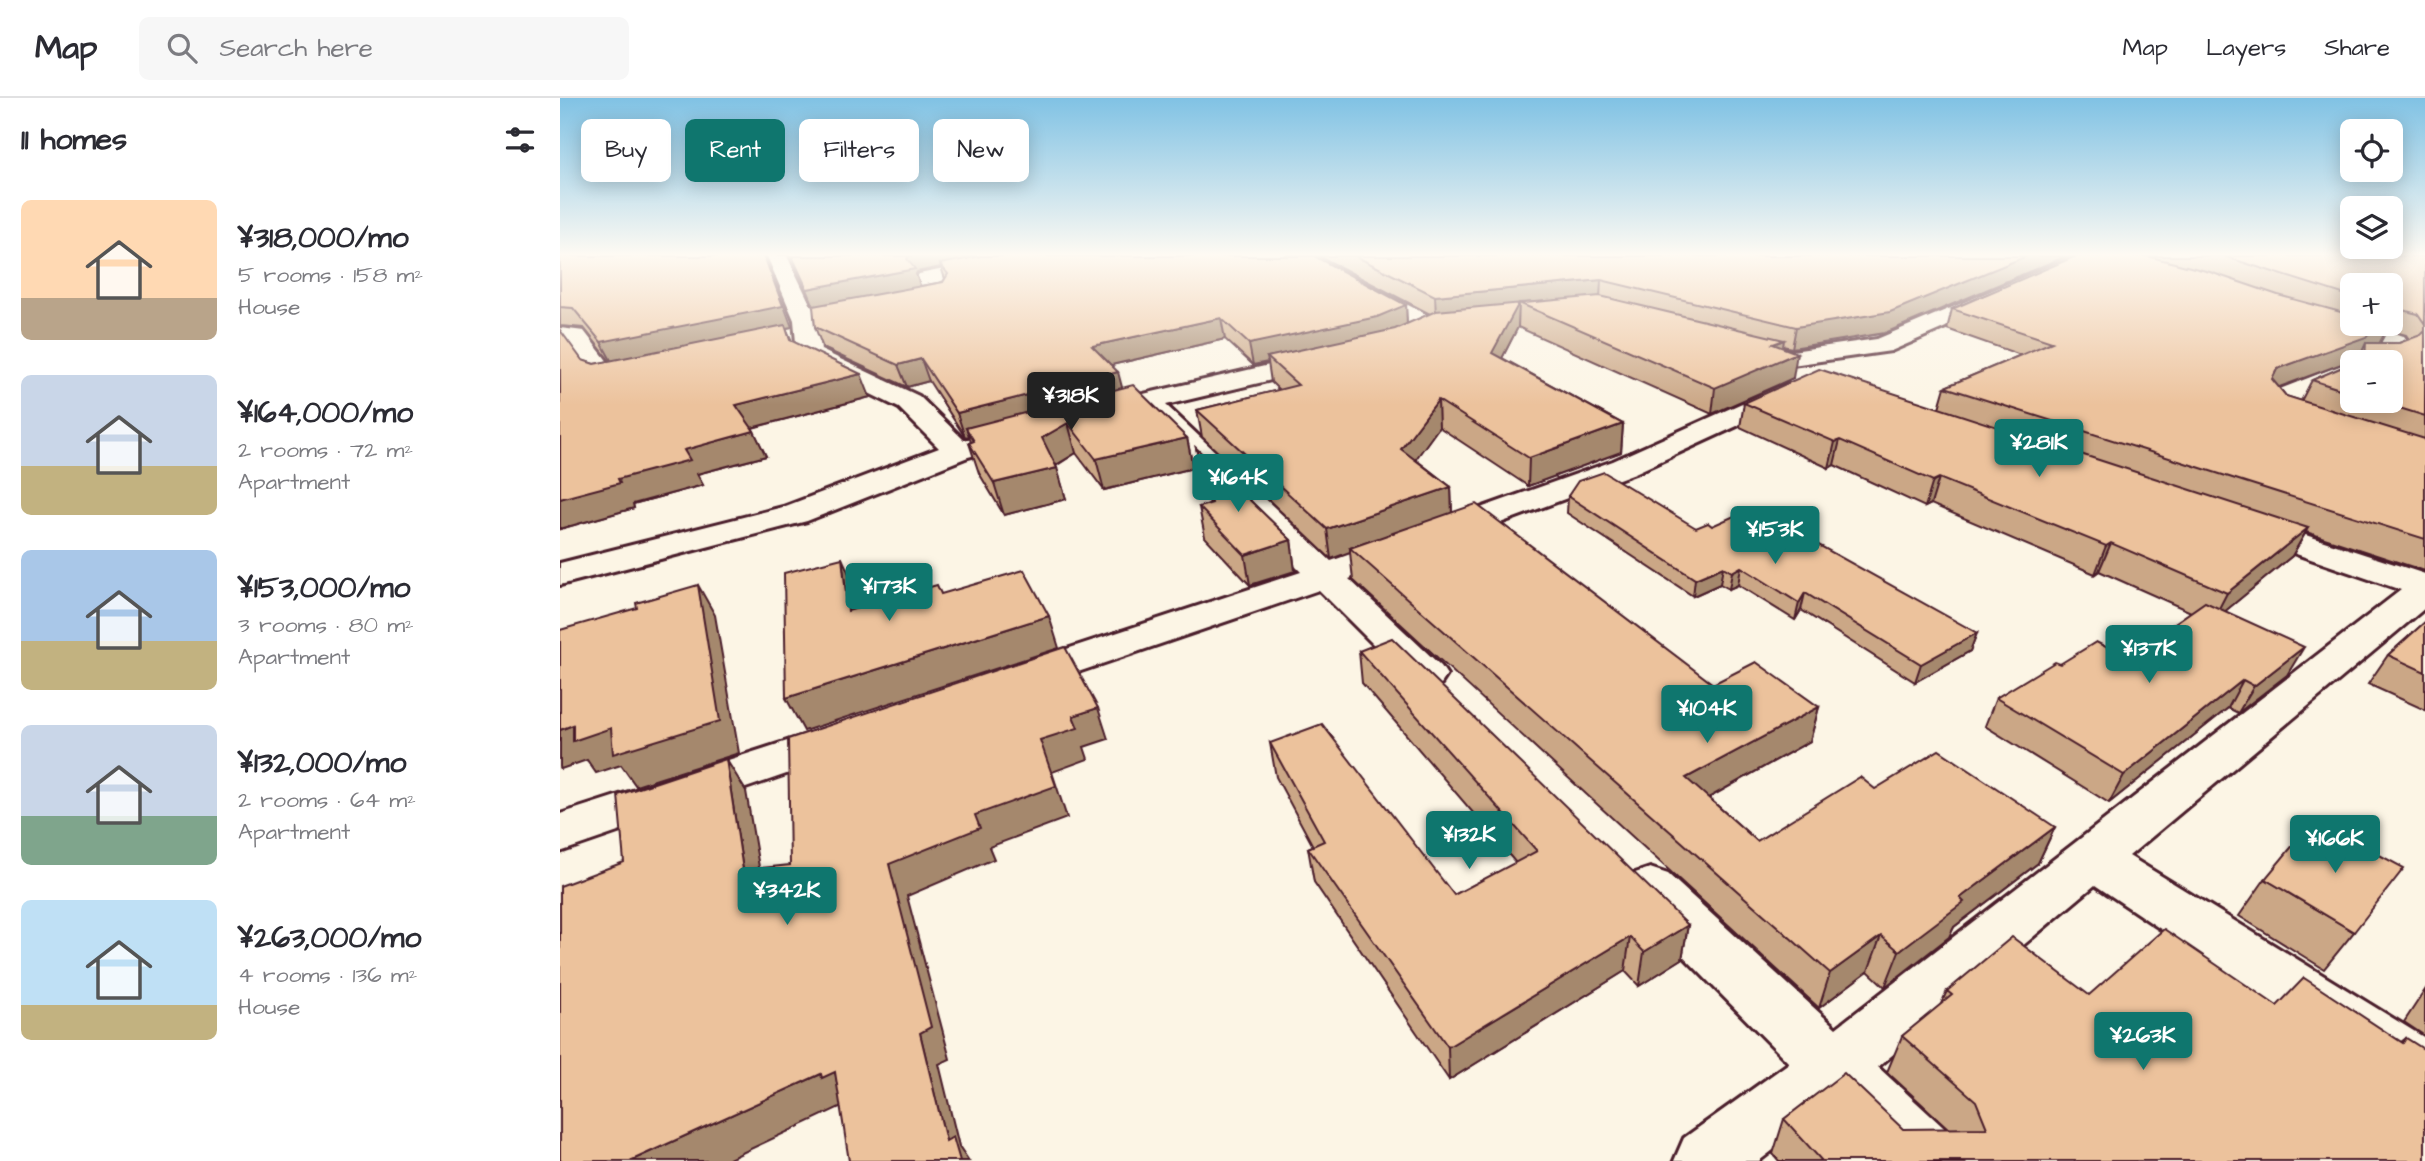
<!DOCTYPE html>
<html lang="en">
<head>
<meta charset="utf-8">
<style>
	body { margin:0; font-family:"Architects Daughter",sans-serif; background:#f7f7f7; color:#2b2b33; height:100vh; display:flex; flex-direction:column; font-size:26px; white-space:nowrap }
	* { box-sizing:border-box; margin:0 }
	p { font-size:23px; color:#7c7c81 }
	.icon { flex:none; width:38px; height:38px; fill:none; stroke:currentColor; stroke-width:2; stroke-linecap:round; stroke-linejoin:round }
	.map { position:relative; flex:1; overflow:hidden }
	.details { display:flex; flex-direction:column; background:#fff; width:560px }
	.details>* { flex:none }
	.guide { position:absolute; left:21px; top:21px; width:665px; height:63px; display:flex; gap:14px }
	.fabs { position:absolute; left:1780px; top:21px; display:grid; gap:14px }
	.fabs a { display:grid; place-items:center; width:63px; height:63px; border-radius:10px; background:#fff; box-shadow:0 4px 18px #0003; font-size:35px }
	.price { position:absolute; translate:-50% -60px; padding:0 16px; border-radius:7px; background:#0f766e; color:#fff; font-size:23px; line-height:46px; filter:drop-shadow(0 2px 4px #0008) }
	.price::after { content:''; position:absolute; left:50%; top:42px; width:21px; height:16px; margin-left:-10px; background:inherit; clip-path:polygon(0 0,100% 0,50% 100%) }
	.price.current { background:#222; color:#fff }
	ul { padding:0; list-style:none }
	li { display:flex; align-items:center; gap:21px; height:175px; padding:0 21px }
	li span { display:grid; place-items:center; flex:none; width:196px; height:140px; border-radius:10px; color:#555 }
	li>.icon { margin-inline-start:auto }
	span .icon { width:84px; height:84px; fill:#fffc; stroke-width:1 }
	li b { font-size:30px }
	h2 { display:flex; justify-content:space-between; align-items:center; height:84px; padding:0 21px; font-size:30px }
	.chip { padding:0 24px; border-radius:10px; background:#fff; box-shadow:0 4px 18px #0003; font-size:24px; line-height:63px }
	.chip.current { background:#0f766e; color:#fff }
	header { display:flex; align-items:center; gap:42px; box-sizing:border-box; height:98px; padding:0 35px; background:#fff; border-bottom:2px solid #e1e1e2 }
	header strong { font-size:33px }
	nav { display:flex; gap:38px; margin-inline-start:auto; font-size:24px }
	.search { width:490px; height:63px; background:#f7f7f7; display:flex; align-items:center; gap:18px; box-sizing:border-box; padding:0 24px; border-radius:10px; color:#7c7c81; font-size:26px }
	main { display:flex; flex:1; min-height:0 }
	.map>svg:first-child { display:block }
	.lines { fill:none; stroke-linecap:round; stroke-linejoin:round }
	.street-casing { stroke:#4a1f2b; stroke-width:6 }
	.street { fill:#fcf5e5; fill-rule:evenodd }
	.wall { fill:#cba786; stroke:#4a1f2b; stroke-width:2; fill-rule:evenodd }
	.shaded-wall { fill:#a5886d; stroke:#4a1f2b; stroke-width:2 }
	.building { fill:#ecc29c; stroke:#4a1f2b; stroke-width:2 }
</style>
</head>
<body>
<header>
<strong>Map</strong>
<div class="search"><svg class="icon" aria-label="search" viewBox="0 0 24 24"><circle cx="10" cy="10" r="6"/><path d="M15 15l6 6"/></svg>Search here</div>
<nav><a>Map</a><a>Layers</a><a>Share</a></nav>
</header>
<main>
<section class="details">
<h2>11 homes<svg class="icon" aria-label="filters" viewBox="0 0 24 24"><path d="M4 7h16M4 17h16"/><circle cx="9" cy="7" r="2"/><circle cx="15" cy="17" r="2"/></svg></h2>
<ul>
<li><span style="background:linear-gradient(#ffd9b3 70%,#b9a48a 0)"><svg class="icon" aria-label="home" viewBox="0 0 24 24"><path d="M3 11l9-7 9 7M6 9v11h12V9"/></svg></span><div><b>¥318,000/mo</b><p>5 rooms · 158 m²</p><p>House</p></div></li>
<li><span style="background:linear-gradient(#c9d6e8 65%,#c2b280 0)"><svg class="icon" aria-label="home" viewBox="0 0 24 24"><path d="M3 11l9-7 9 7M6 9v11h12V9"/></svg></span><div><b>¥164,000/mo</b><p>2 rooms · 72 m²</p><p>Apartment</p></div></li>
<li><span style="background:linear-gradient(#a9c7e8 65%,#c2b280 0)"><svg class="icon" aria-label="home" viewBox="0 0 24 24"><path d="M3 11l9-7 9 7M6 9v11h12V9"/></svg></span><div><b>¥153,000/mo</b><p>3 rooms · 80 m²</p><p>Apartment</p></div></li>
<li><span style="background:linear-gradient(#c9d6e8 65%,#7fa58c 0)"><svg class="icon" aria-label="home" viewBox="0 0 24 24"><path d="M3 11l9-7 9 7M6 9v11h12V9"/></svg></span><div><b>¥132,000/mo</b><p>2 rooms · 64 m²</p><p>Apartment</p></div></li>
<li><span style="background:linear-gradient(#bfe0f5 75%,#c2b280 0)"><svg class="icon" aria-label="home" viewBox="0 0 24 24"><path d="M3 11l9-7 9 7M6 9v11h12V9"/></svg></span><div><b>¥263,000/mo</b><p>4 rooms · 136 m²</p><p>House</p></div></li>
</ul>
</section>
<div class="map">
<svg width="1865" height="1063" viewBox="0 0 1865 1063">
	<rect width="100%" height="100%" fill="#fcf5e5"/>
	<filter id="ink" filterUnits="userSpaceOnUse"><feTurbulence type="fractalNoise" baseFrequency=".0143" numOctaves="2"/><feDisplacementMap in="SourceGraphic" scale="14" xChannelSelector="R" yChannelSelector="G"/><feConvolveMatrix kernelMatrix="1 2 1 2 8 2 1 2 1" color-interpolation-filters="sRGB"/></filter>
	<g filter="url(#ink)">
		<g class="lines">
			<!-- street casing -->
			<g class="street-casing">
				<g id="street">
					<polygon points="207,158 227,158 258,222 261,252 359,298 404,342 462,327 472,330 476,336 472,342 408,359 247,423 0,487 0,465 223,409 379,350 339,310 240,261 237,256 234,222"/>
					<polygon points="450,158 495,158 485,164 381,183 392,196 389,201 342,211 334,209 331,204 334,199 366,193 356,180 359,176"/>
					<polygon points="727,158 753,158 879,223 883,228 879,233 863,233"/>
					<polygon points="1514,158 1542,158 1539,162 1331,253 1232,267 1175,253 1172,248 1175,243 1184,241 1232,253 1317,241"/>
					<path d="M 1773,219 L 1844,238 L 1853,251 C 1841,268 1814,264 1796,264 L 1799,259 L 1826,248 L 1765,231 L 1761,226 L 1765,221 Z"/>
					<path d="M 0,230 L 24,233 L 52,269 L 81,263 L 90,266 L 94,271 L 90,276 C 73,281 53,288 37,283 L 9,245 L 0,244 Z"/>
					<polygon points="761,255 770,258 774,263 770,268 606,307 771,463 1053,363 1220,288 1229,286 1238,288 1242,294 1238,300 1075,375 789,481 881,568 887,577 881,586 867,590 853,586 759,492 477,588 463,592 449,588 443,579 449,570 741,474 581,313 537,323 527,321 523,315 527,309"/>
					<polygon points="1792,263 1796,264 1792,264 1792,280 1733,305 1764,316 1768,322 1764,328 1754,330 1715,319 1703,302 1707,296"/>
					<polygon points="1690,419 1865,476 1865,510 1569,758 1865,940 1865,1003 1844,994 1535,787 1318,969 1395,1040 1405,1063 1326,1063 1271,1007 1199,1063 1114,1063 1124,1040 1229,965 1072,806 1064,791 1072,776 1090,770 1108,776 1276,930 1841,492 1678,436 1673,429 1678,422"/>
					<polygon points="277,627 293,631 299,642 293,653 0,754 0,716"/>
				</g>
			</g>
			<!-- street -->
			<use href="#street" class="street"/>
		</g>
		<!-- wall -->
		<g class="wall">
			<polygon points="0,158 205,159 232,229 226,230 231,242 310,299 192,330 206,358 137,376 143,387 73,406 74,410 0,431 22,262 34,266 50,263 24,230 0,228"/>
			<path d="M 230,158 L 754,158 L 846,207 L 847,226 L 870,216 L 759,158 L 1506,158 L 1325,235 L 1232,250 L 1223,248 L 1233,280 L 1152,316 L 958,229 L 942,260 L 1063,326 L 1061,354 L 968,388 L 879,329 L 855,361 L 891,389 L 892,414 L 1153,586 L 1259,609 L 1250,643 L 1149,700 L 1197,743 L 1315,691 L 1495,729 L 1478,765 L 1394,829 L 1389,839 L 1325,889 L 1308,873 L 1259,910 L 793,482 L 790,454 L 771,461 L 642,339 L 637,312 L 719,292 L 711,284 L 708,264 L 693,267 L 665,241 L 551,267 L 562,290 L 627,340 L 633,370 L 544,392 L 516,355 L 496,368 L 506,401 L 444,417 L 419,375 L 409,345 L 411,344 L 409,338 L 405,339 L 369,283 L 347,289 L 263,250 L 255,229 L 254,208 ZM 381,169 L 385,181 L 383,184 L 360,188 L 356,176 L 357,174 Z"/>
			<path d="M 1516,158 L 1865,158 L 1865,473 L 1746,434 L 1732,458 L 1665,513 L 1727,577 L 1678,615 L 1668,610 L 1549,705 L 1425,628 L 1436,600 L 1500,566 L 1566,559 L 1631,514 L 1539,473 L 1535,476 L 1371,406 L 1365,409 L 1274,367 L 1269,370 L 1180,329 L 1184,305 L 1379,310 L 1385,289 L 1461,257 L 1387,231 L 1392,211 ZM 1792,187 L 1830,187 L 1830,226 L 1792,226 ZM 1827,232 L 1846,237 L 1849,241 L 1839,245 L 1820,245 ZM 1801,256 L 1796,264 L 1830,303 L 1792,303 L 1792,265 L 1752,282 L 1741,303 L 1726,298 L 1719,289 L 1795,261 L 1798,257 Z"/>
			<polygon points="636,350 731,442 735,473 690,487 645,439 639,409 650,406 642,378"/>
			<polygon points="1008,398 1136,430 1152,428 1417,535 1410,553 1355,584 1241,512 1235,522 1178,487 1169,491 1160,486 1133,498 1007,415"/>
			<polygon points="1865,524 1865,612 1808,586 1828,557"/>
			<polygon points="799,553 1128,827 1122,861 1079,888 1065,873 889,982 754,784 748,750 753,748 716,679 710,645 894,797 956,765 802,585"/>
			<polygon points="1705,781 1794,834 1764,871 1679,818"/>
			<polygon points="1865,892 1865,938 1844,924"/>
			<polygon points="1387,893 1529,897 1717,908 1841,944 1846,940 1865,1063 1219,1063 1213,1056 1224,1021 1343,1031 1389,1031 1327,974 1342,938 1380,908"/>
		</g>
		<!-- shaded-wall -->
		<g class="shaded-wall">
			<polygon points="204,158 205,158 232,229 226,230 234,248 53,266 41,244"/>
			<polygon points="349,158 434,158 380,166 381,169 357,174 356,176 361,190 255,211 247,191 347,161"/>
			<polygon points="1467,158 1506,158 1325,235 1232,250 1236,229"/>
			<polygon points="1041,182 1040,201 959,205 958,229 932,280 876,218 875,198"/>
			<polygon points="846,207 847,228 818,239 707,259 708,264 693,267 689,246"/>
			<polygon points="661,220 665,241 538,270 532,248"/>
			<polygon points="1829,227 1818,248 1806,245 1801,256 1798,257 1795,261 1706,294 1717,271"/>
			<polygon points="1224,242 1221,262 1237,255 1233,280 1152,316 1155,290 1213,246"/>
			<polygon points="361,261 369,283 347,289 338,267"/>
			<polygon points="558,274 564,297 406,330 409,338 405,339 397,315"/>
			<polygon points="301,276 310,299 187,331 176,307"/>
			<polygon points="878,302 879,329 843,379 841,351"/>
			<polygon points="508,325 516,355 491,370 482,340"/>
			<polygon points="1063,326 1061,354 968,388 969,360"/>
			<polygon points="194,333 206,358 137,376 143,387 73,406 74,410 0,431 0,401 124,352"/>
			<polygon points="627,340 633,370 544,392 536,361"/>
			<polygon points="1280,342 1274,367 1269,370 1275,344"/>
			<polygon points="497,370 506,401 444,417 434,385"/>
			<polygon points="1379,380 1371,406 1365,409 1373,383"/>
			<polygon points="891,389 892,418 790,450 790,454 771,461 767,431"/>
			<polygon points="1748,430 1732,458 1652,524 1667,495"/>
			<polygon points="731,442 735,473 690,487 685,457"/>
			<polygon points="1551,445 1539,473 1535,476 1546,448"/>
			<polygon points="282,460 296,491 303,545 288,513"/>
			<polygon points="1163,469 1160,486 1133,498 1135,481"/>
			<polygon points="1181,469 1178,487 1169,491 1172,474"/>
			<polygon points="138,487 155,517 179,655 76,688 61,667 36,675 27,662 1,671 0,669 0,632 13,627"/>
			<polygon points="1245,495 1241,512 1235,522 1239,505"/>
			<polygon points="489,518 499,550 244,633 226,600"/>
			<polygon points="1417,535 1410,553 1355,584 1361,566"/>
			<polygon points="1744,549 1727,577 1678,615 1694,588"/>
			<polygon points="1683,582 1668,610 1549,705 1564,677"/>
			<polygon points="1259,609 1250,643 1121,715 1126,680"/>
			<polygon points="538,610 548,641 524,649 528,661 492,674 507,720 429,749 434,761 347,798 390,961 379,966 399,1048 409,1063 398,1063 386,1043 360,935 329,766 415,717 480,642 513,618"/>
			<polygon points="166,661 186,693 205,804 183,772"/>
			<polygon points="1495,729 1478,765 1394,829 1389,839 1325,889 1339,853 1400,800"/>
			<polygon points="1128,827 1122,861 1079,888 1084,854"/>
			<polygon points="1321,838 1308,873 1259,910 1270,875"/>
			<polygon points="1070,839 1065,873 889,982 888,949"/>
			<polygon points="275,974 282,1008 165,1063 70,1063 261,976"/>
		</g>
		<!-- building -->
		<g class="building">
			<polygon points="0,158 204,158 223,208 41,244 13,210 0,209"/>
			<polygon points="232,158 349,158 347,161 355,171 247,191"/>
			<polygon points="421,158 754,158 846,207 817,219 689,246 661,220 532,248 558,274 397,315 361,261 338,267 255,229 253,208 383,184 388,176 380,166"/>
			<polygon points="795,158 1467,158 1330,214 1236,229 1041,182 875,198"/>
			<polygon points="1516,158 1587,158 1650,174 1718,197 1792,217 1792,226 1824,226 1829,227 1809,235 1806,239 1717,271 1712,281 1726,298 1865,341 1865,441 1385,289 1492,244 1392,211"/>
			<polygon points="1663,158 1865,158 1865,226 1858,216 1830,209 1830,187 1792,187 1792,199"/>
			<polygon points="1040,198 1224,242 1213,246 1237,255 1155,290 959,205 932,255 1063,326 969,360 878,302 841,351 891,389 767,431 637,312 738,287 707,259 835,231 876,213"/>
			<polygon points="225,227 230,242 301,276 176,307 194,333 124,352 130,362 58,381 60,385 0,401 0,232 22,262 34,266"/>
			<polygon points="1865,233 1865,318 1817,303 1830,303 1830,264 1795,264 1805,260 1806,245 1839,245 1861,237"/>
			<polygon points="1792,265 1792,295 1752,282"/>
			<polygon points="1259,271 1748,430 1667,495 1551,445 1546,448 1379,380 1373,383 1280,342 1275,344 1184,305"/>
			<polygon points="573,287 627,340 536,361 508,325 482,340 497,370 434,385 409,345 414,343 406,330"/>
			<polygon points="636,350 731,442 685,457 639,409 652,405"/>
			<polygon points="1044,374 1136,430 1148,425 1152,428 1192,410 1417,535 1361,566 1245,495 1239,505 1181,469 1172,474 1163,469 1135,481 1008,398 1018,383"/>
			<polygon points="916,406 1153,586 1196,564 1259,609 1126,680 1197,743 1300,679 1315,691 1379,652 1495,729 1400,800 1404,804 1339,853 1321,838 1270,875 790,450"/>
			<polygon points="282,460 288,513 377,487 381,496 464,472 489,518 226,600 224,475"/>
			<polygon points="138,487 160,623 53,656 51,630 13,643 13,627 0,632 0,532 77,510 76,505"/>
			<polygon points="1645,504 1744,549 1694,588 1683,582 1564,677 1436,600 1495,564 1500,566 1536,544 1566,559"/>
			<polygon points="1865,524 1865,574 1828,557"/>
			<polygon points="832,540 1128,827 1084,854 1070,839 888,949 748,750 764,743 710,645 762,626 894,797 977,753 799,553"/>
			<polygon points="505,549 538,610 513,618 518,630 480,642 496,688 415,717 420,730 329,766 371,929 360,935 386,1043 393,1039 400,1063 289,1063 275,974 262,980 261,976 70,1063 0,1063 0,788 64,764 58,697 166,661 183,772 230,767 228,641"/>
			<polygon points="1754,722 1844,770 1794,834 1705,781"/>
			<polygon points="1604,831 1717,908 1744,880 1843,945 1846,940 1865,952 1865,1063 1262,1063 1224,1021 1284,975 1343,1031 1427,1030 1416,1003 1342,938 1392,897 1387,893 1452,839 1529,897"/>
		</g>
	</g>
	<!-- sky -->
	<linearGradient id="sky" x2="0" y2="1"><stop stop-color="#80c2e4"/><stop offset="0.51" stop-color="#fefaf3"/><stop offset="1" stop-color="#fefaf3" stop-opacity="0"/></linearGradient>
	<rect width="1865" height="307" fill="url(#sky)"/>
</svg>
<div class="fabs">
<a><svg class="icon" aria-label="locate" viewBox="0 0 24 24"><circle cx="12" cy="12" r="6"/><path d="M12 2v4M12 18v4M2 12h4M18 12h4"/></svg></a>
<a><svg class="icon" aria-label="layers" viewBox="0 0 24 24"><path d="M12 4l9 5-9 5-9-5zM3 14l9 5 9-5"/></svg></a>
<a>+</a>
<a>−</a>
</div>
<b class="price current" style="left:511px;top:334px">¥318K</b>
<b class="price" style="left:1479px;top:381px">¥281K</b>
<b class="price" style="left:678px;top:416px">¥164K</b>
<b class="price" style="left:1215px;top:468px">¥153K</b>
<b class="price" style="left:329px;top:525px">¥173K</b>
<b class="price" style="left:1589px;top:587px">¥137K</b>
<b class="price" style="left:1147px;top:647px">¥104K</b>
<b class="price" style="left:909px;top:773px">¥132K</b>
<b class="price" style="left:1775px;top:777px">¥166K</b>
<b class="price" style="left:227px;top:829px">¥342K</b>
<b class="price" style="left:1583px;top:974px">¥263K</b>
<div class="guide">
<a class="chip">Buy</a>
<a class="chip current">Rent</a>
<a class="chip">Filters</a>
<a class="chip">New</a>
</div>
</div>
</main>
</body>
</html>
